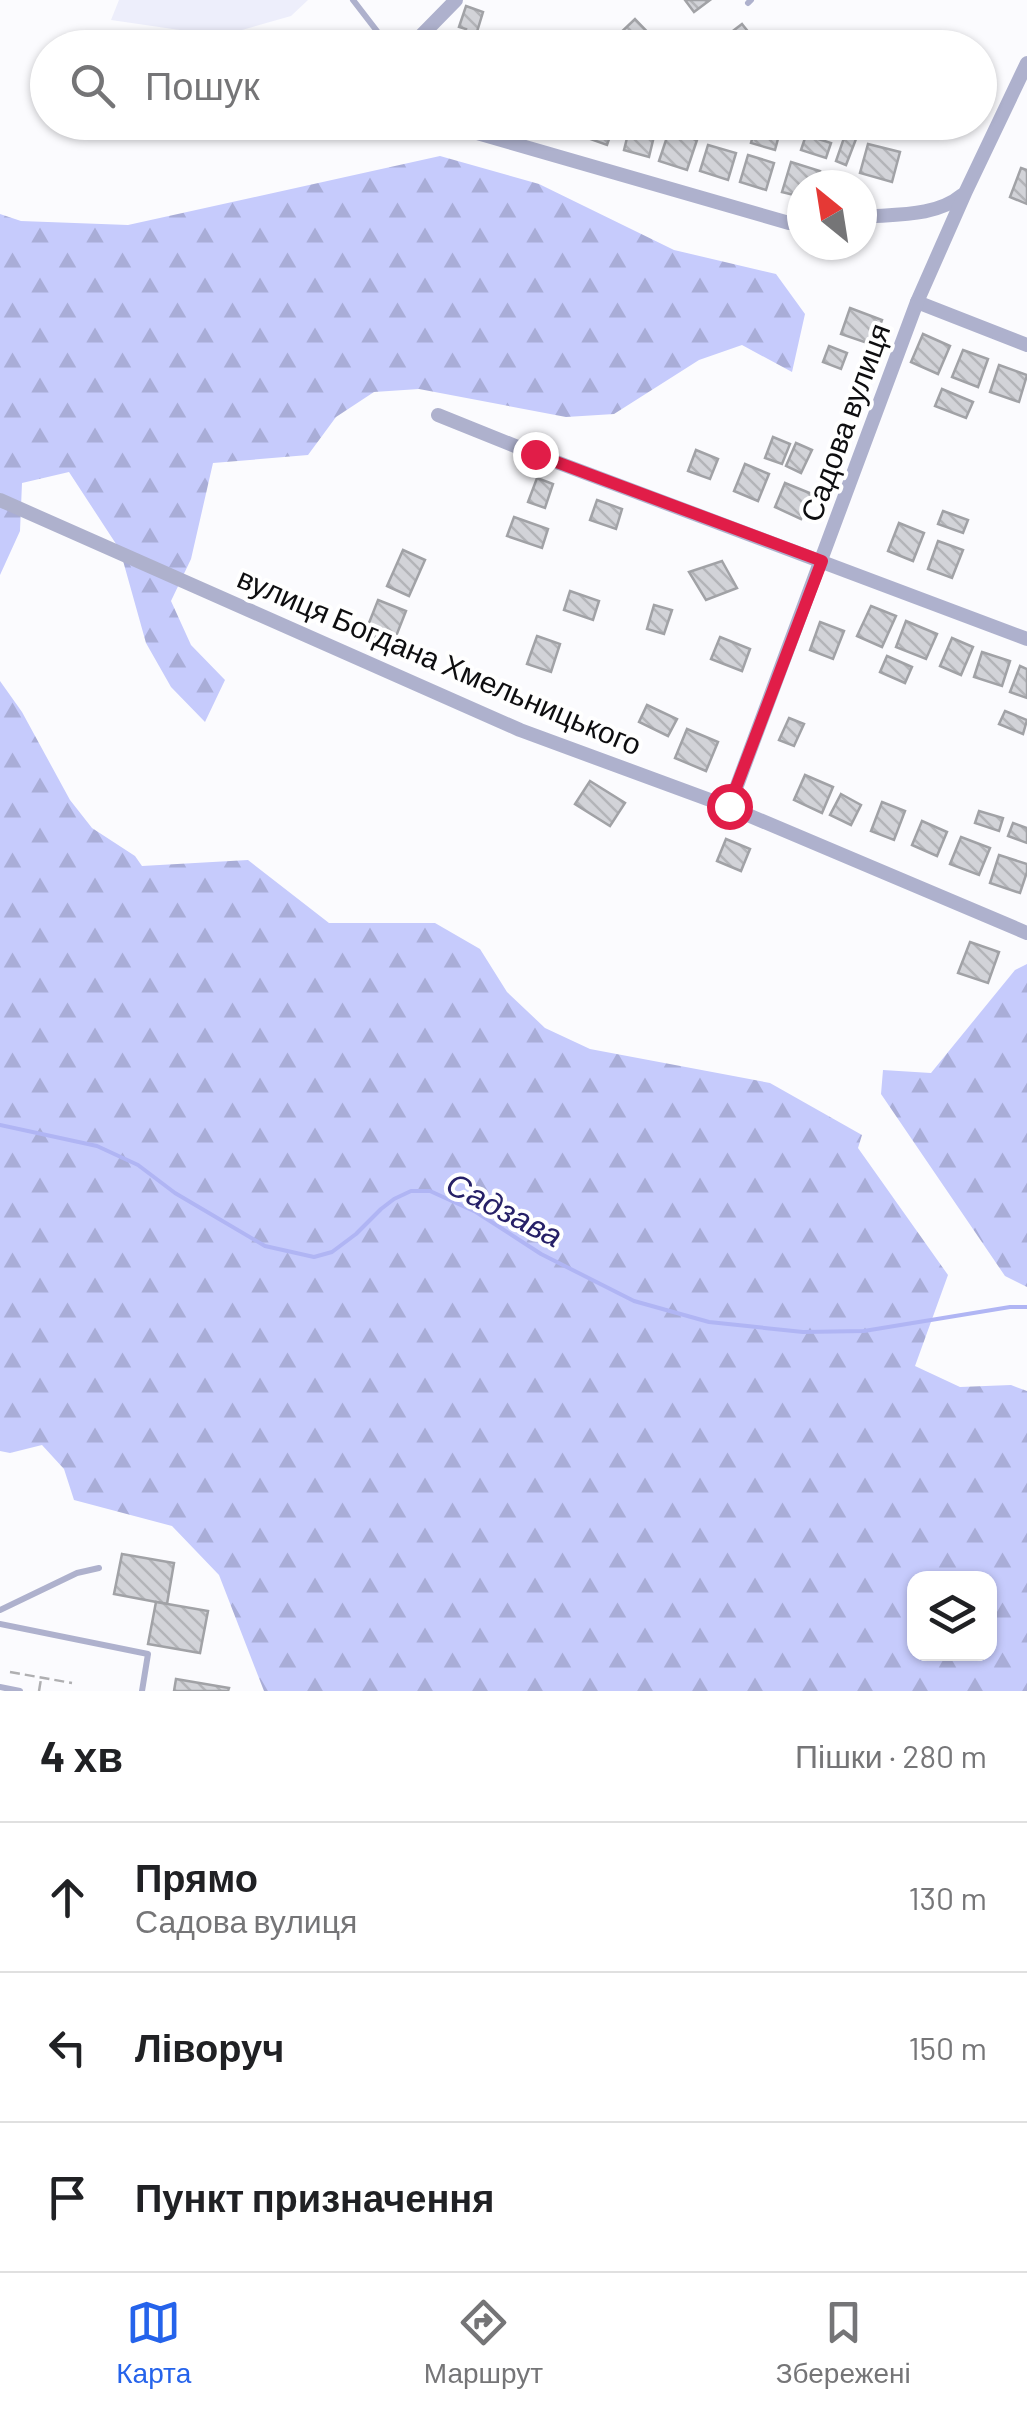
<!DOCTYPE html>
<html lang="uk">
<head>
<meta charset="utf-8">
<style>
	:root { --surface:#fff; --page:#f2f2f2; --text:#202124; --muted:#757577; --line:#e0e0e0; --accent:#2563eb }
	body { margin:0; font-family:Barlow,sans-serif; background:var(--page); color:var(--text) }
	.controls { position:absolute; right:30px; bottom:30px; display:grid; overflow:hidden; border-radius:20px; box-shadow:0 2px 8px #0004 }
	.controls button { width:90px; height:90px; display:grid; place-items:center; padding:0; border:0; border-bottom:2px solid var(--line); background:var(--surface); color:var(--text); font:50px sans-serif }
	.compass { position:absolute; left:787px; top:170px; width:90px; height:90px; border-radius:50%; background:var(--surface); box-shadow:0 2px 8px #0004; rotate:330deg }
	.stop { position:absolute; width:30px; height:30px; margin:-22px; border:8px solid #e11d48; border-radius:50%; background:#fff }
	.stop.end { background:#e11d48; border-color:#fff; box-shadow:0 2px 10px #0008 }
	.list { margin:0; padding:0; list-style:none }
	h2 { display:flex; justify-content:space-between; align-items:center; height:130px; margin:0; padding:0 40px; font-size:42px }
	h2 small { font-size:32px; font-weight:400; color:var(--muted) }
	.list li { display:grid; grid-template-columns:65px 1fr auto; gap:30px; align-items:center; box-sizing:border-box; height:150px; padding:0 40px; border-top:2px solid var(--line) }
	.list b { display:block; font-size:38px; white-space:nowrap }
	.list p { margin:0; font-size:32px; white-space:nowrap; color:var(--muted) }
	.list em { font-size:32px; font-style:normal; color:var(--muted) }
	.icon { flex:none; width:55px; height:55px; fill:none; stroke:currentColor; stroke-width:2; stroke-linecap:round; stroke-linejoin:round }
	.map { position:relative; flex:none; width:1027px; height:1691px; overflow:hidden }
	.search { position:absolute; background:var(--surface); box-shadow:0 2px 8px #0004; left:30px; right:30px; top:30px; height:110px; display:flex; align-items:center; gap:25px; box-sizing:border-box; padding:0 35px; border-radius:55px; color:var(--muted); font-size:38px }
	.sheet { height:580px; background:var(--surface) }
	nav { display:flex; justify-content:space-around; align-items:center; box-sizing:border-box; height:140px; border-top:2px solid var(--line); background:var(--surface); font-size:28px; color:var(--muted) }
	nav a { display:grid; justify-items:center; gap:5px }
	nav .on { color:var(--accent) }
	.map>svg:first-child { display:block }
	.built { fill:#edeefb }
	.forest { fill:url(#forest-firs); fill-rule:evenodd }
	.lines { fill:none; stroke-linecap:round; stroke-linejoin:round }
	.stream { stroke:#b0b5f4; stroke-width:4 }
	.building { fill:url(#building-back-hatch); stroke:#a1a2a6; stroke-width:2.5 }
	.path { stroke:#afafb1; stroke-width:2.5; stroke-dasharray:10 5; stroke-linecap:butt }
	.service { stroke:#aeb1cd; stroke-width:6 }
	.minor { stroke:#aeb1cd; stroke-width:14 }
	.route { stroke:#e11d48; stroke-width:12 }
	.labels { text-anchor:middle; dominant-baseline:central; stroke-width:8; stroke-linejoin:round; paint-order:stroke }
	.street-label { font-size:30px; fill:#0e0e10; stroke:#fff }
	.water-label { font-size:32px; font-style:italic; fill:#262067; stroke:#fff }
</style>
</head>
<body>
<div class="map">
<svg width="1027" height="1691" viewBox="0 0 1027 1691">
	<defs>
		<pattern id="forest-firs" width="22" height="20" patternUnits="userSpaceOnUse" patternTransform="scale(2.5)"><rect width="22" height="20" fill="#c6cbfc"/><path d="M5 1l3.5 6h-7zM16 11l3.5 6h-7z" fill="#a9add7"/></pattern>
		<pattern id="building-back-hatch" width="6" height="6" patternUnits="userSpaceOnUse" patternTransform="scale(2.5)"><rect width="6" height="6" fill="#d2d3d8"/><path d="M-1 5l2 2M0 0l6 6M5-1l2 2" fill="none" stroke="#b3b4b8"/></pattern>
	</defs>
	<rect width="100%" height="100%" fill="#fbfbfe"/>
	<polygon class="built" points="119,0 308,0 291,16 221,36 111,20"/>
	<g class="forest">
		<polygon points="440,156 539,184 674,250 776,274 805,314 792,372 742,345 699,360 614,414 566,417 419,389 374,392 336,417 308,455 213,463 191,559 171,601 191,645 225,680 205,722 171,687 146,643 120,550 69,472 22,483 20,531 0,575 0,214 21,221 128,225"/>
		<path d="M0 681 22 712 70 800 92 828 135 856 142 866 248 860 329 923H435L480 949 507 992 545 1028 590 1049 770 1083 862 1135 858 1148 948 1275 915 1366 960 1387 1011 1385 1027 1391V1691H264L219 1575 172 1526 74 1500 64 1469 42 1445 10 1453 0 1451ZM990 1578V1654H914V1578Z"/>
		<polygon points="1027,964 1027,1287 1005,1276 881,1094 883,1070 931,1073 1015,970"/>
	</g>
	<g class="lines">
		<polyline class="stream" points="0,1125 97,1146 138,1165 175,1193 265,1246 314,1257 332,1252 356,1234 381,1209 394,1199 411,1191 430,1191 476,1212 541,1254 634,1301 709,1322 803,1332 864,1331 1010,1307 1027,1307"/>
	</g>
	<g class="building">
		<polygon points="685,0 710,0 694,12"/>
		<polygon points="466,6 483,12 472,48 460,48 466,29 459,27"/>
		<polygon points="635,19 661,46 660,48 626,48 616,37"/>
		<polygon points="742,24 758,44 753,48 727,48 721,40"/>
		<polygon points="565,37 599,47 599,48 562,48"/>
		<polygon points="543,122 570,122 565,137 541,130"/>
		<polygon points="587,122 615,122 607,145 582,136"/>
		<polygon points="631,122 656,128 649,157 624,150"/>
		<polygon points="755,128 779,135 775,150 751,143"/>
		<polygon points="669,131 697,140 687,170 659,161"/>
		<polygon points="806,135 831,143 826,158 801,150"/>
		<polygon points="845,135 856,139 846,165 836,161"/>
		<polygon points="868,144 900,152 892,182 860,173"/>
		<polygon points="708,145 736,153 728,180 700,171"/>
		<polygon points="748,155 774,163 766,190 740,182"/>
		<polygon points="791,162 820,171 816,185 802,185 802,197 782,192"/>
		<polygon points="1021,168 1027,170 1027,204 1010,197"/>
		<polygon points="850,308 882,320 873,345 841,334"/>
		<polygon points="923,334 950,346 938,374 911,362"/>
		<polygon points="829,346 847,353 841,369 823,362"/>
		<polygon points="963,350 988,359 978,387 952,377"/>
		<polygon points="999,365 1027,375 1019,402 990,392"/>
		<polygon points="942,389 973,402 966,418 935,406"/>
		<polygon points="773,437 790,444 782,464 765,458"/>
		<polygon points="796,443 812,450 801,473 786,466"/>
		<polygon points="696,450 718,459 710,479 688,471"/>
		<polygon points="745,464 769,474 758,501 734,491"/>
		<polygon points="537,478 553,484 545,508 528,502"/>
		<polygon points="785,483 812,494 801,519 775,507"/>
		<polygon points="597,500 622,509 616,529 590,520"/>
		<polygon points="943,511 968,520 963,533 938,524"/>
		<polygon points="514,517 548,529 542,548 507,536"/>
		<polygon points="899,523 924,533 913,561 888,551"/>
		<polygon points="938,541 963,550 952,578 928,569"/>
		<polygon points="403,550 425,560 409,596 387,586"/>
		<polygon points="722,561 737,588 706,600 689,572"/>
		<polygon points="570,591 599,601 593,620 564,610"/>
		<polygon points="378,600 406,611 393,644 365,633"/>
		<polygon points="654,605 672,610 664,634 647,629"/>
		<polygon points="871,606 896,616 882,647 857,636"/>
		<polygon points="906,621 937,634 926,659 896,647"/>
		<polygon points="820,622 844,631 833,659 810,650"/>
		<polygon points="537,636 560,644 551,672 527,664"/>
		<polygon points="720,637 750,649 742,671 711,659"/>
		<polygon points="952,638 973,647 961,675 940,666"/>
		<polygon points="982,652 1010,661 1002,686 974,677"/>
		<polygon points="887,656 912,667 905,683 880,672"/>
		<polygon points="1020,666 1027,669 1027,698 1010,692"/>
		<polygon points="647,705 677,719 668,736 639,722"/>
		<polygon points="1005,711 1027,720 1023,734 999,724"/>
		<polygon points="789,718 804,724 794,746 779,740"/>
		<polygon points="687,729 718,742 706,771 675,758"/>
		<polygon points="805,775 833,787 822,813 794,800"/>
		<polygon points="590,781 625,803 610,826 575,804"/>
		<polygon points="841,794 861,805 851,825 830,815"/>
		<polygon points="882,802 905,811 894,840 871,831"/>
		<polygon points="979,811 1003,818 999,831 975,823"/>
		<polygon points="922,821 947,832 937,856 912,845"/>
		<polygon points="1013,823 1027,828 1027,843 1008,836"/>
		<polygon points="961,837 990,848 979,875 950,864"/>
		<polygon points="726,839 750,849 741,871 717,861"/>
		<polygon points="999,855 1027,864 1027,872 1020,893 990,883"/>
		<polygon points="970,942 999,952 988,983 958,973"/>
		<polygon points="122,1554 174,1563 167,1604 114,1594"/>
		<polygon points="156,1602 208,1611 200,1653 148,1644"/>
		<polygon points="176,1679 229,1688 228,1691 174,1691"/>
	</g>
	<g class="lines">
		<g class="path">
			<polyline points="10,1672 72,1683"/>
			<polyline points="39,1691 41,1679"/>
		</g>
		<g class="service">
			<polyline points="353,0 390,48"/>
			<polyline points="748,3 751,0"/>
			<polyline points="0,1610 77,1573 99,1568"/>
			<polyline points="0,1624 148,1654 142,1691"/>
			<polyline points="0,1687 20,1691"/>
		</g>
		<g class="minor">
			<polyline points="409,48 456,0"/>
			<polyline points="439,122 789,223 802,222"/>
			<path d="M862 217C894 214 936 217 962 195"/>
			<polyline points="917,302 1027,345"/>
			<polyline points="438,415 535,454 1027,639"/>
			<polyline points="0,500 520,730 729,807 1027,933"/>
			<polyline points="729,807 917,302 966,191 1027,63"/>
		</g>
	</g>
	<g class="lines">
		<polyline class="route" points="535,454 822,561 729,806"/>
	</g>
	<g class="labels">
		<g class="street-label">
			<text transform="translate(844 422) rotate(-70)">Садова вулиця</text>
			<text transform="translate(440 660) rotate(23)">вулиця Богдана Хмельницького</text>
		</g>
		<g class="water-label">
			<text transform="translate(505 1208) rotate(27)">Садзава</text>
		</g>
	</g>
</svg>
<div class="controls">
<button><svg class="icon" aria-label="layers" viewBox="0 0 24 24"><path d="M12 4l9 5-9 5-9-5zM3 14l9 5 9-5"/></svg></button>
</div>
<svg class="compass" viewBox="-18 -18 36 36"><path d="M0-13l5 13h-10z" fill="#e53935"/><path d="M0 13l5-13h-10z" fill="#757577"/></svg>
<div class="stop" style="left:729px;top:806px"></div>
<div class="stop end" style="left:535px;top:454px"></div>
<div class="search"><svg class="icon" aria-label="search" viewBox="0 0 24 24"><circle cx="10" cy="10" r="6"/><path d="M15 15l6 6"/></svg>Пошук</div>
</div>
<section class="sheet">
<h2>4 хв<small>Пішки · 280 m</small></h2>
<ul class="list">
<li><svg class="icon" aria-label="ahead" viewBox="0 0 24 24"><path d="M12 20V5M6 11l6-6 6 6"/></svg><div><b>Прямо</b><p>Садова вулиця</p></div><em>130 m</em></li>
<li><svg class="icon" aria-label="left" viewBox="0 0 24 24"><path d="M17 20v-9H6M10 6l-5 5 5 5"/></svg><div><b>Ліворуч</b></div><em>150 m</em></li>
<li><svg class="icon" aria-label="arrive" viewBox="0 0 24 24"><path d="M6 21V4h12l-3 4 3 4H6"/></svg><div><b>Пункт призначення</b></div></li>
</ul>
</section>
<nav>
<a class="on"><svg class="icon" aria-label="map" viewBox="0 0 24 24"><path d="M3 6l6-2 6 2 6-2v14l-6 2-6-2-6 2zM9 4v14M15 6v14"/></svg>Карта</a>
<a><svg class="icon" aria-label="directions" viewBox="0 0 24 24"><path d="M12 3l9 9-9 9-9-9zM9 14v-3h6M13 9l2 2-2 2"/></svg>Маршрут</a>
<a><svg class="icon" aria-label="saved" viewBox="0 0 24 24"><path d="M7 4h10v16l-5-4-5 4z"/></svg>Збережені</a>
</nav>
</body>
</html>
